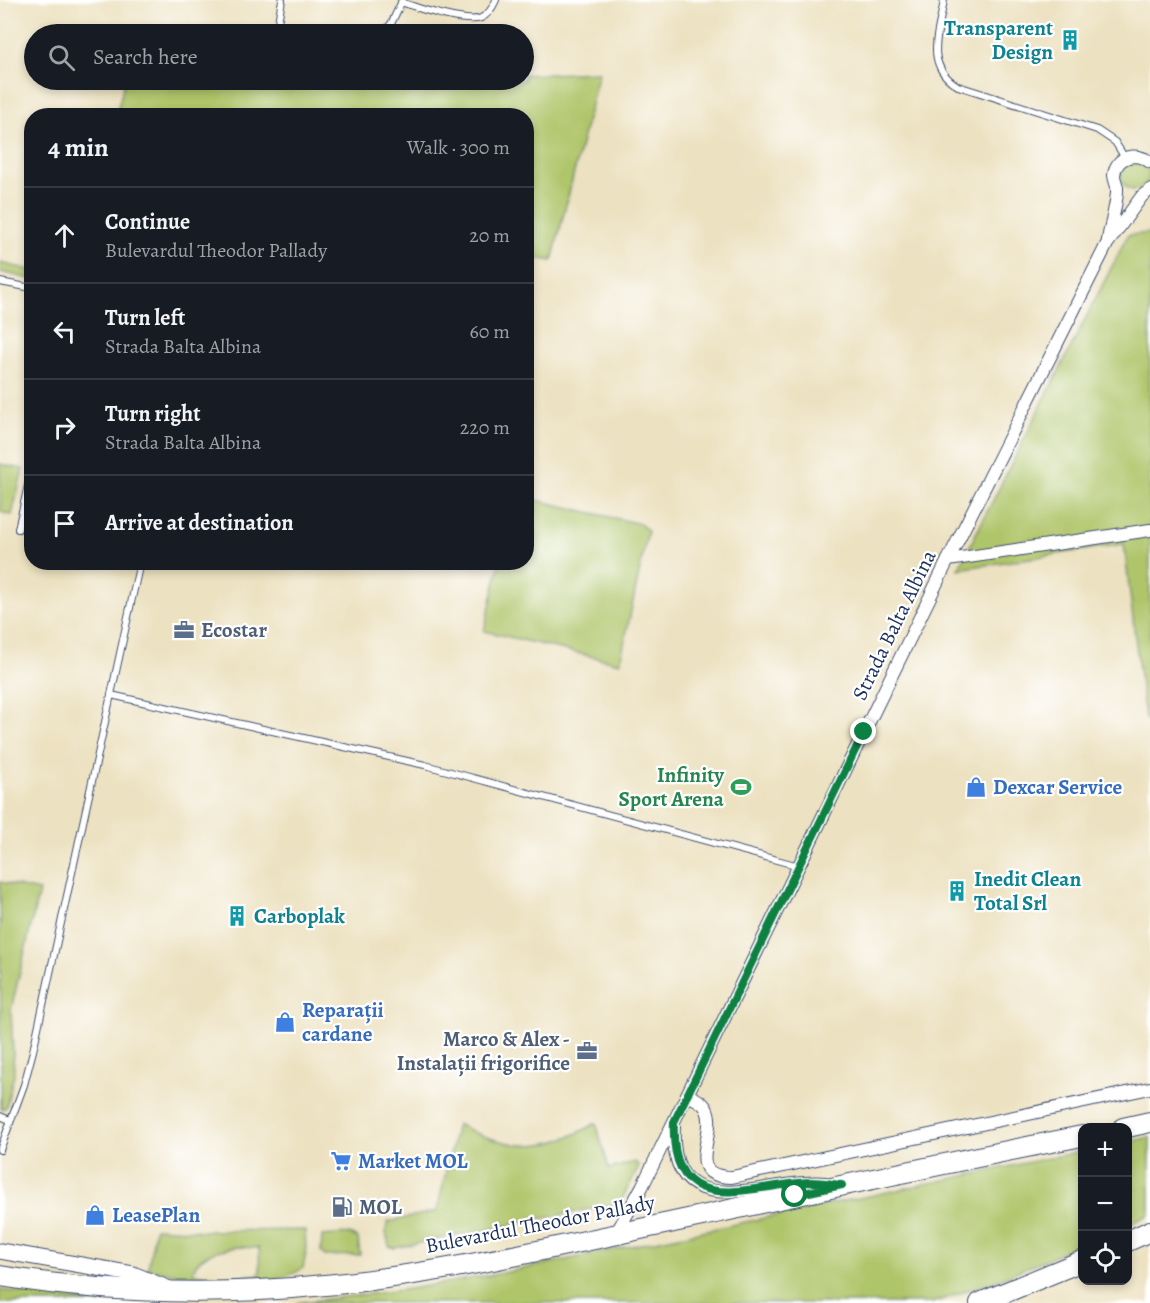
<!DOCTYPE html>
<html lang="en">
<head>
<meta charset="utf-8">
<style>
	:root { --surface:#171b24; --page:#242831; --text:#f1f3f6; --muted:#9ea1a6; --line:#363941 }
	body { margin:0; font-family:Alegreya,serif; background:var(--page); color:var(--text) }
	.controls { position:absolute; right:18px; bottom:18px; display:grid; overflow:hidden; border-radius:12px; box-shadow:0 3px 9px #0003 }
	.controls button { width:54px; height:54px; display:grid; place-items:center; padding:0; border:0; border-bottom:2px solid var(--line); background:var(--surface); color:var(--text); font:30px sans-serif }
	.stop { position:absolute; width:18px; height:18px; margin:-14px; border:4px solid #0b8043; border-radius:50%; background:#fff }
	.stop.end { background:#0b8043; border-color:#fff; box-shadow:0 2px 6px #0008 }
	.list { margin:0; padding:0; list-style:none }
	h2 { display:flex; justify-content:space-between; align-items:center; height:78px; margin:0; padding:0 24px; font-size:26px }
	h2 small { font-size:20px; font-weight:400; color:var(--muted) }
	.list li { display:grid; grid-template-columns:39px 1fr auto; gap:18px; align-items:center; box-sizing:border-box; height:96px; padding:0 24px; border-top:2px solid var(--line) }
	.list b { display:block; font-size:22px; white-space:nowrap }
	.list p { margin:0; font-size:20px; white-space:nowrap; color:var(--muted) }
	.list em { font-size:20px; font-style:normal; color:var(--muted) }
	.icon { flex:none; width:33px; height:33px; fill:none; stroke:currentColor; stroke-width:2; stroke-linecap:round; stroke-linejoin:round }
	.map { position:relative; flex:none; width:1150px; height:1303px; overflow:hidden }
	.search { position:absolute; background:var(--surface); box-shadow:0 3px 9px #0003; left:24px; top:24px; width:510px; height:66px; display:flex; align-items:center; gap:15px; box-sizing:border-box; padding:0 21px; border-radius:33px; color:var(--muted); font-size:22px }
	.panel { position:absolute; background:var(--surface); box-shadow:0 3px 9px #0003; left:24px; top:108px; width:510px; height:462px; border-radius:24px }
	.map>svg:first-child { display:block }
	.green { fill:#afc569; stroke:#657a64; stroke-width:1.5; fill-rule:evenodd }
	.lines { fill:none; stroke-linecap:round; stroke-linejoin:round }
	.service-casing { stroke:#3a4a6d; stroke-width:8 }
	.minor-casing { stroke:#3a4a6d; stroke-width:14 }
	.tertiary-casing { stroke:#3a4a6d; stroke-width:17 }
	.primary-casing { stroke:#3a4a6d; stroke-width:22 }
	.service { stroke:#fff; stroke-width:6 }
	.minor { stroke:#fff; stroke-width:12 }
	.tertiary { stroke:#fff; stroke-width:15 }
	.primary { stroke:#fff; stroke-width:20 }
	.route { stroke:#0b8043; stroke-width:8 }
	.labels { text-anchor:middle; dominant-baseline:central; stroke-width:4.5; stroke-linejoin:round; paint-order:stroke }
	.culture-label { font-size:21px; font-weight:bold; fill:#0d838f; stroke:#fff; text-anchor:start }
	.street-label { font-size:21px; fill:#1b2f5e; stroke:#fff }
	.service-label { font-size:21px; font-weight:bold; fill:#4e5e75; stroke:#fff; text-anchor:start }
	.leisure-label { font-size:21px; font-weight:bold; fill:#27864d; stroke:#fff; text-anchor:end }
	.shop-label { font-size:21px; font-weight:bold; fill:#366cbe; stroke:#fff; text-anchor:start }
</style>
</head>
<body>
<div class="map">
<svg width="1150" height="1303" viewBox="0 0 1150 1303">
	<rect width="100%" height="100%" fill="#fff"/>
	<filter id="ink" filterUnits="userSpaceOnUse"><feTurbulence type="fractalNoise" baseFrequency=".0167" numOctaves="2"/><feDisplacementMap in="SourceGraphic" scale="12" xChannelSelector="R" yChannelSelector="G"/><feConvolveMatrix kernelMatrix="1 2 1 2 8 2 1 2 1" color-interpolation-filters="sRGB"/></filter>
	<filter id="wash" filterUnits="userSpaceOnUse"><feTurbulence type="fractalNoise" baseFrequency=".008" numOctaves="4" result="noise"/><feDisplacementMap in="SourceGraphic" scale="24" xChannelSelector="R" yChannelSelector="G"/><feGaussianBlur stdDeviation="1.35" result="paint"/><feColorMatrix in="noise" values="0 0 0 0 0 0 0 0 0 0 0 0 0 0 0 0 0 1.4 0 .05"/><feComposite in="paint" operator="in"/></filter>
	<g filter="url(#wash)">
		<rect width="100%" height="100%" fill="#ece1c0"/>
		<g class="green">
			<polygon points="599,72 552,261 527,256 526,116 116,115 125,80 359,80 367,81 524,80 524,75"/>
			<circle cx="1135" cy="176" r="14"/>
			<polygon points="1150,233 1150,718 1145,719 1124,544 958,569 1128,235"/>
			<polygon points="0,263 31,270 31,279 0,272"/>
			<polygon points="0,464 23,469 12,515 0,512"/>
			<polygon points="527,498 640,524 648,531 620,663 484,631 500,563 526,562"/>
			<polygon points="0,882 39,891 11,1010 14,1074 7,1104 5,1108 1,1109"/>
			<path d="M596 1123 609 1169 635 1162 639 1166 620 1203 394 1248 389 1246 386 1232 388 1222 437 1211 457 1124C507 1150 546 1154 596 1123Z"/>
			<polygon points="1150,1137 1150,1214 1128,1225 1128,1142"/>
			<polygon points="1082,1151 1082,1244 995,1281 932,1303 296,1303 410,1289 503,1273"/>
			<path d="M155 1228 205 1231 305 1230 306 1253 303 1268C263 1295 192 1277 148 1269ZM238 1247 259 1248 260 1275 216 1277 193 1273C196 1253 222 1249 238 1247Z"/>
			<polygon points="349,1234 358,1238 360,1255 325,1256 321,1252 322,1236"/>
			<polygon points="0,1290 102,1303 0,1303"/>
		</g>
	</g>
	<g filter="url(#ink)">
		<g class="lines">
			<g class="service-casing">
				<g id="service">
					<path d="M944 0C939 33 923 65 958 86L1097 130 1115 142 1125 158"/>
					<path d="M401 2C417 8 466 24 481 18 488 15 493 7 496 0"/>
					<polyline points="281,34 278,22 282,0"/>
					<polyline points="382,34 391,24 402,1"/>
					<polyline points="0,282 32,288"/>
					<polyline points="18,529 32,468"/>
					<polyline points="111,695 425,765 799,866"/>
					<polyline points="0,1116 10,1120"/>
					<polyline points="0,1150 24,1085 33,1051 140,562"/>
				</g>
			</g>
			<g class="minor-casing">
				<g id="minor">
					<path d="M1108 240C1110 226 1118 201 1117 188 1117 184 1114 180 1114 175 1116 155 1137 152 1150 162"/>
					<polyline points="948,560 1150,530"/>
					<path d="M687 1095C694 1098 702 1101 706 1108 720 1132 680 1177 732 1177L1150 1088"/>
					<path d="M674 1126C668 1231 769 1177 826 1183"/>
					<polyline points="616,1234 642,1187 948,560 1107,244 1142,196 1150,190"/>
				</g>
			</g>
			<g class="tertiary-casing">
				<polyline id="tertiary" points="0,1251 133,1274 172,1290"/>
			</g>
			<g class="primary-casing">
				<g id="primary">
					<polyline points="1123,1128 1150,1122"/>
					<polyline points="1128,1241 1150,1231"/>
					<path d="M0 1276C110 1294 225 1296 336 1284 453 1272 568 1244 683 1220 816 1191 949 1162 1082 1136"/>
					<polyline points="980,1303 1082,1261"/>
				</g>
			</g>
			<use href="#service" class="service"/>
			<use href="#minor" class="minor"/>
			<use href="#tertiary" class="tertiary"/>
			<use href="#primary" class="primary"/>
		</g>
	</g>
	<g class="lines" filter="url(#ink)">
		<path class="route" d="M795 1195 842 1185C832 1184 821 1182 810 1182 749 1185 669 1223 674 1122L864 732"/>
	</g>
	<defs>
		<g id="building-bare" transform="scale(1.62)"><path d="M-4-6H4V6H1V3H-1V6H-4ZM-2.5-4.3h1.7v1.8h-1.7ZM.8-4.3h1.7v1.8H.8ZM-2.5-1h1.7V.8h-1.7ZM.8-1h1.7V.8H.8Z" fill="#0f9aa8" stroke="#fff" stroke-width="2.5" paint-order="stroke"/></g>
		<g id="office-bare" transform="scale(1.62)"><path d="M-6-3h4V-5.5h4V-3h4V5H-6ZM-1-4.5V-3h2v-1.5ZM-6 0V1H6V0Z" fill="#5c6f8a" stroke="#fff" stroke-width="2.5" paint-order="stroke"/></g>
		<g id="stadium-bare" transform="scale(1.62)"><path d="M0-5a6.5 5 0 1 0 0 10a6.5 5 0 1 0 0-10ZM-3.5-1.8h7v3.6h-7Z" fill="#2e9e5b" stroke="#fff" stroke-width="2.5" paint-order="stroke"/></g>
		<g id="shop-bare" transform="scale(1.62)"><path d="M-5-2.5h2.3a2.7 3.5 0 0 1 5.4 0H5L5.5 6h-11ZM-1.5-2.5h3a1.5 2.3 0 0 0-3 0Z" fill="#3f7fe0" stroke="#fff" stroke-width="2.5" paint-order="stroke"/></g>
		<g id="supermarket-bare" transform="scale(1.62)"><path d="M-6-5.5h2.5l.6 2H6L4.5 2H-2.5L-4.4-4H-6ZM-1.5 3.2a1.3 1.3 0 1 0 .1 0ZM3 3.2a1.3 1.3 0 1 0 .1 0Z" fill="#3f7fe0" stroke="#fff" stroke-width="2.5" paint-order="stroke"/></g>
		<g id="fuel-bare" transform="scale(1.62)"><path d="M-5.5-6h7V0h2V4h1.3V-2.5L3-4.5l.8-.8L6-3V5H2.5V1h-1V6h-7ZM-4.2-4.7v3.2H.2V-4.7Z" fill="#5c6f8a" stroke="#fff" stroke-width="2.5" paint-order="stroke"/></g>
	</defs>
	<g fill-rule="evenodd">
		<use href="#building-bare" x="1070" y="40"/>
		<use href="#office-bare" x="184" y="630"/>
		<use href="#stadium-bare" x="741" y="787"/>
		<use href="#shop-bare" x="976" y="787"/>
		<use href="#building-bare" x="957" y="891"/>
		<use href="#building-bare" x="237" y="916"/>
		<use href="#shop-bare" x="285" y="1022"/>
		<use href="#office-bare" x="587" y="1051"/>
		<use href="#supermarket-bare" x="341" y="1161"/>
		<use href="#fuel-bare" x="342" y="1207"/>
		<use href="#shop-bare" x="95" y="1215"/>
	</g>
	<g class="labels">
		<g class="culture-label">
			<text x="1053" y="28" text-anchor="end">Transparent<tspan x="1053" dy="24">Design</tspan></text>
			<text x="974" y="879">Inedit Clean<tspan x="974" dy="24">Total Srl</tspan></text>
			<text x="254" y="916">Carboplak</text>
		</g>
		<g class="street-label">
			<text transform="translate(894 625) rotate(-64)">Strada Balta Albina</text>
			<text transform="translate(540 1224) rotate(-11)">Bulevardul Theodor Pallady</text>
		</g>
		<g class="service-label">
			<text x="201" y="630">Ecostar</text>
			<text x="570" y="1039" text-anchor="end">Marco &amp; Alex -<tspan x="570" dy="24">Instalații frigorifice</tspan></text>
			<text x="359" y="1207">MOL</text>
		</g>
		<g class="leisure-label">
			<text x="724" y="775">Infinity<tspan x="724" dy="24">Sport Arena</tspan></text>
		</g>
		<g class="shop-label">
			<text x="993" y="787">Dexcar Service</text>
			<text x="302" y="1010">Reparații<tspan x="302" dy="24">cardane</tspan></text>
			<text x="358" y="1161">Market MOL</text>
			<text x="112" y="1215">LeasePlan</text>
		</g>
	</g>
</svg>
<div class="controls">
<button>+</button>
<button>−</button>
<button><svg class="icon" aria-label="locate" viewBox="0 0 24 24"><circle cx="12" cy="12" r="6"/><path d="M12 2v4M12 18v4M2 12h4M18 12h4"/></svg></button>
</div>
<div class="stop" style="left:795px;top:1195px"></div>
<div class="stop end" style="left:864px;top:732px"></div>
<div class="search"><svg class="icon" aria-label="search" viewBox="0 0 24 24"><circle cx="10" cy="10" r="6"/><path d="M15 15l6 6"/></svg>Search here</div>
<section class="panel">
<h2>4 min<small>Walk · 300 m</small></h2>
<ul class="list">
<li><svg class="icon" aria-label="ahead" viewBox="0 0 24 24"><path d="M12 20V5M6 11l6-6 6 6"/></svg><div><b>Continue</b><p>Bulevardul Theodor Pallady</p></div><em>20 m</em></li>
<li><svg class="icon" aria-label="left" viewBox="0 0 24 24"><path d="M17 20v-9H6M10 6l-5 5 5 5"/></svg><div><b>Turn left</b><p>Strada Balta Albina</p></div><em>60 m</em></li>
<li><svg class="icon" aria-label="right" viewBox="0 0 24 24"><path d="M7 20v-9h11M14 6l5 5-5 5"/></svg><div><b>Turn right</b><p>Strada Balta Albina</p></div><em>220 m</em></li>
<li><svg class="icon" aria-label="arrive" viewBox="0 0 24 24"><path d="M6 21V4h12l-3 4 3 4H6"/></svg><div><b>Arrive at destination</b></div></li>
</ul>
</section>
</div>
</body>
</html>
